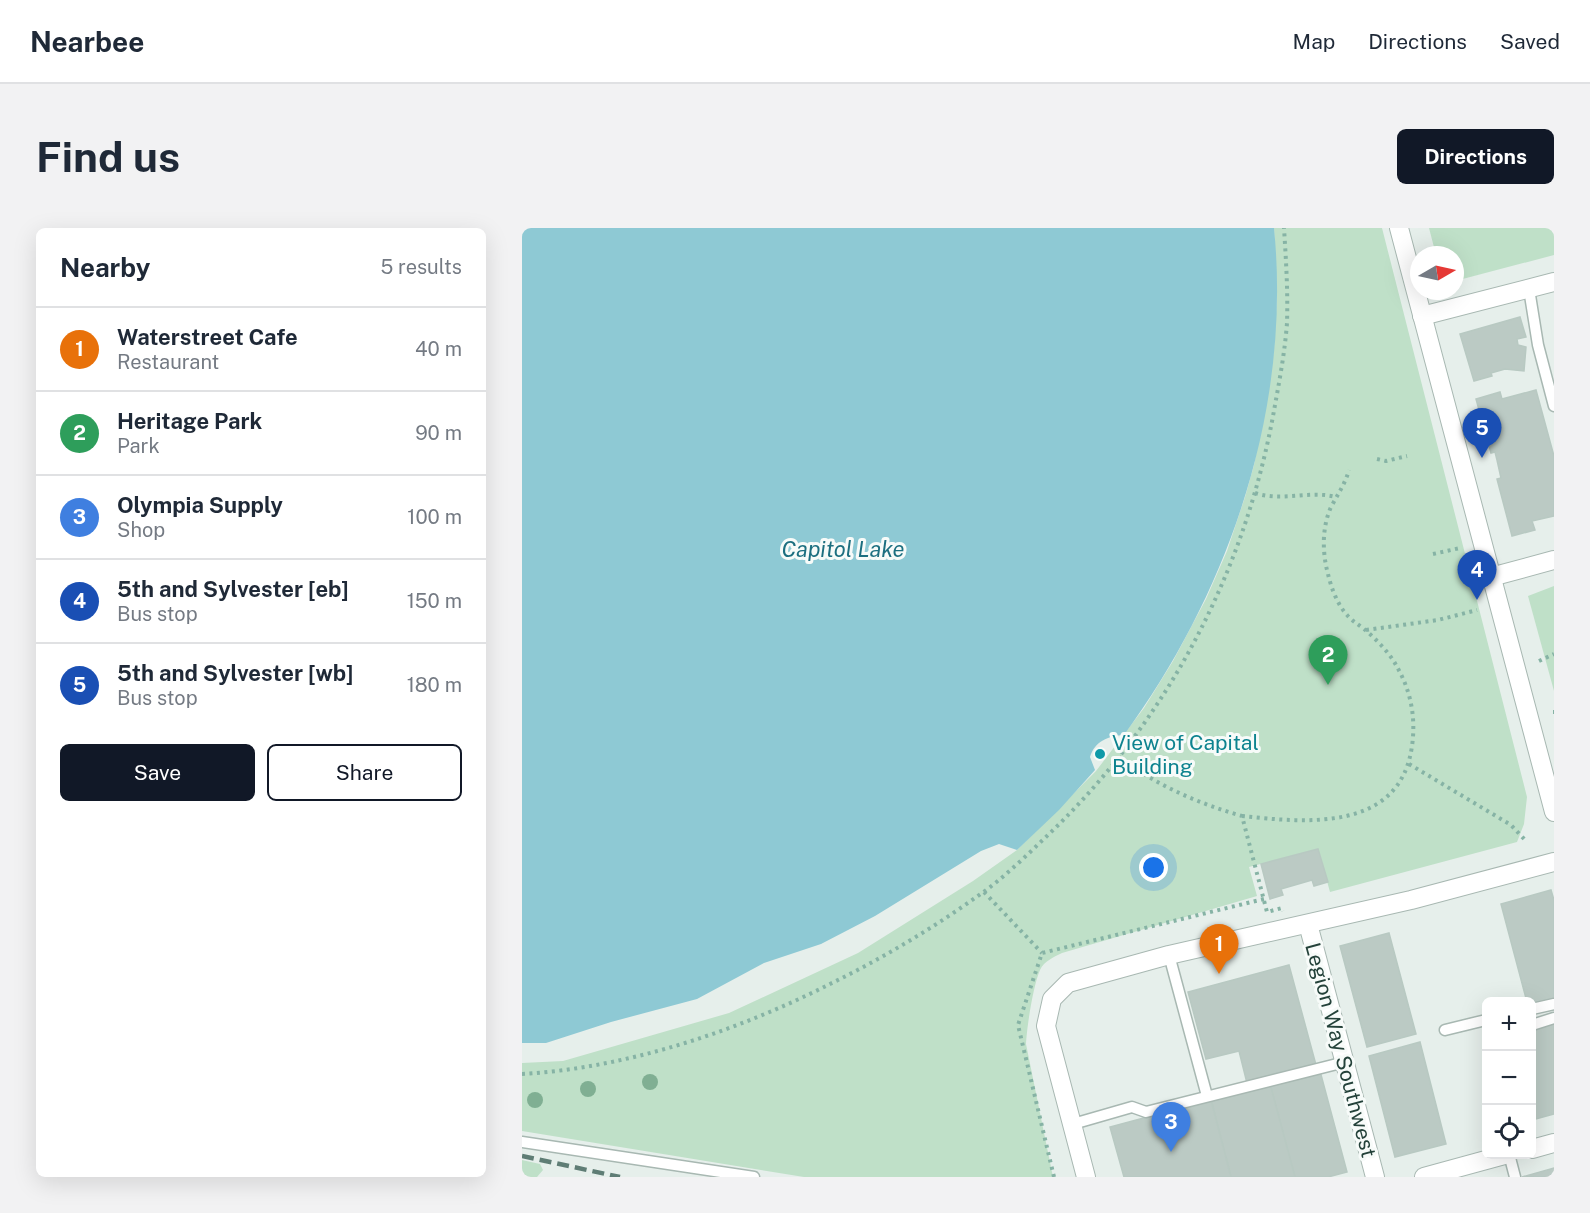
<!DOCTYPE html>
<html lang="en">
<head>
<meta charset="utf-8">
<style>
	:root { --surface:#fff; --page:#f2f2f3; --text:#1f2937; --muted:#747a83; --line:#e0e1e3; --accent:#111827 }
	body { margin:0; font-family:"Public Sans",sans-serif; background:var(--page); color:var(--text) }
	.controls { position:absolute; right:18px; bottom:18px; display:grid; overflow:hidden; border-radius:9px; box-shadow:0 6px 24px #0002 }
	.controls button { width:54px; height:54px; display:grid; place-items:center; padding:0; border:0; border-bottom:2px solid var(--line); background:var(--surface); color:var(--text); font:30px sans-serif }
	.compass { position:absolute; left:888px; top:18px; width:54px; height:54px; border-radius:50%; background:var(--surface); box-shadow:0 6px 24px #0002; rotate:81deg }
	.you { position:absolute; left:632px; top:640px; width:21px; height:21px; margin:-15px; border:4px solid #fff; border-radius:50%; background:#1a73e8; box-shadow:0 0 0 9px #1a73e833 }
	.badge { display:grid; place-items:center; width:39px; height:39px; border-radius:50%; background:var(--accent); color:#fff; font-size:20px; font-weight:700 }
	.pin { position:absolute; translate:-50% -50px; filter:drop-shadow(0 2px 3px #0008) }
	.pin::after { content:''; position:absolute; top:32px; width:21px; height:18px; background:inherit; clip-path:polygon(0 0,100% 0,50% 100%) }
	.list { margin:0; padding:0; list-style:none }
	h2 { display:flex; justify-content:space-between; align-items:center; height:78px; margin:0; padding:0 24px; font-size:26px }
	h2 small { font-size:20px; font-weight:400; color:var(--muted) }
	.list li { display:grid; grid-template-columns:39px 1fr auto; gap:18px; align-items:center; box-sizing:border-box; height:84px; padding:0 24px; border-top:2px solid var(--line) }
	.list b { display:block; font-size:22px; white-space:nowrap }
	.list p { margin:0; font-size:20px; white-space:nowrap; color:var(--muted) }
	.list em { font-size:20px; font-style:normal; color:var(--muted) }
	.actions { display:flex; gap:12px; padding:18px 24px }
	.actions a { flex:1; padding:14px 0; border:2px solid var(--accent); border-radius:9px; text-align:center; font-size:21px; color:var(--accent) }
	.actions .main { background:var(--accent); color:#fff }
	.icon { flex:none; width:33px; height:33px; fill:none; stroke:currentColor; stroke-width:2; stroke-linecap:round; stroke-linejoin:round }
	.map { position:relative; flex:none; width:1032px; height:949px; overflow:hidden; border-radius:9px }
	header { display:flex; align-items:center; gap:36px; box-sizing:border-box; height:84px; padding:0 30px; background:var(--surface); border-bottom:2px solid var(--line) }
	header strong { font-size:28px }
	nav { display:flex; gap:33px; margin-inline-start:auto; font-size:21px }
	.intro { display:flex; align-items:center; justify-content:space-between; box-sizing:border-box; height:144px; padding:0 36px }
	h1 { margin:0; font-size:42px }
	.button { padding:15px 27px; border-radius:9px; background:var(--accent); color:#fff; font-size:21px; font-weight:700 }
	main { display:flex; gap:36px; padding:0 36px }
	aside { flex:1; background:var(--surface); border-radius:9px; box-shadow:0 6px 24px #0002 }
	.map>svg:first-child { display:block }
	.green { fill:#bfe0c8 }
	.water { fill:#8ec9d4 }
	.building { fill:#bbcac4; stroke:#b8c9c2; stroke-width:1.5 }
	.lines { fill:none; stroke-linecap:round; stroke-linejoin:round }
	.service-casing { stroke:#a8b8b2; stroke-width:13 }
	.minor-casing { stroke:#a8b8b2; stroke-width:20 }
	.tertiary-casing { stroke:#a8b8b2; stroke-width:20 }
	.path { stroke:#86b3a5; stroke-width:4; stroke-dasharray:3 4.5; stroke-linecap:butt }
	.service { stroke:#fff; stroke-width:10 }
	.minor { stroke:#fff; stroke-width:18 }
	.tertiary { stroke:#fff; stroke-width:18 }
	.rail { stroke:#5f7d75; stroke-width:4.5; stroke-dasharray:12 6; stroke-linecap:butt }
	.tree { fill:#80af93 }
	.culture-dot { fill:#0f9aa8; stroke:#f7fbf9; stroke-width:2 }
	.labels { text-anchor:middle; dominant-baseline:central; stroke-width:6; stroke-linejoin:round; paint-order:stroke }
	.culture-label { font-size:21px; fill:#0d838f; stroke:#f7fbf9; text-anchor:start }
	.street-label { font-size:21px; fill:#24423a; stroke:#f7fbf9 }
	.water-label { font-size:22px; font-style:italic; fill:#1c6f80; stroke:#f7fbf9 }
</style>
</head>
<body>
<header>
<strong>Nearbee</strong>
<nav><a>Map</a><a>Directions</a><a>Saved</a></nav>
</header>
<div class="intro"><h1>Find us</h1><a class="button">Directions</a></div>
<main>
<aside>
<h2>Nearby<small>5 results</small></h2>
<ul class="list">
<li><span class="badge" style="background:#e8710a">1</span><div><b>Waterstreet Cafe</b><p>Restaurant</p></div><em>40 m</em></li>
<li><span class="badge" style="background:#2e9e5b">2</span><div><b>Heritage Park</b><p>Park</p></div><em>90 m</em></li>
<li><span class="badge" style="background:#3f7fe0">3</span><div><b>Olympia Supply</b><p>Shop</p></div><em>100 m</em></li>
<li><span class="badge" style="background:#1a4fb4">4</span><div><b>5th and Sylvester [eb]</b><p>Bus stop</p></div><em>150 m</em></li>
<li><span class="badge" style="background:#1a4fb4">5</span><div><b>5th and Sylvester [wb]</b><p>Bus stop</p></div><em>180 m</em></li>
</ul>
<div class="actions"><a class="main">Save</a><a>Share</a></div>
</aside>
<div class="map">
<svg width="1032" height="949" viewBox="0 0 1032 949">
	<rect width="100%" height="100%" fill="#e6efeb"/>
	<g class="green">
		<path d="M752 0H860L1005 569 1002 596 995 614 808 664 796 621 727 639 735 668 540 725C532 729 522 733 518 742 511 758 505 798 504 816L531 949H282L0 903V835L41 833 207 785 336 725 451 653 495 622 574 543 622 480 651 433 684 371 705 323 723 269 732 237 745 172 752 120 755 68Z"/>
		<polygon points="907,0 1032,0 1032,27 933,53 933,27 914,27"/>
		<polygon points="1032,358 1032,463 1006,368"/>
		<polygon points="0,932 18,936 21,942 15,949 0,949"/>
	</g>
	<path class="water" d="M0 0H752C770 180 708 362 602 507 586 508 573 513 568 529L573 542 537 582 495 622 477 616 459 623 353 688 299 716 242 735 175 771 89 794 24 815H0Z"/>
	<g class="building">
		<polygon points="998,89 1004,109 995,111 996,117 1004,119 1002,143 983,141 969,145 970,148 952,153 938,106"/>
		<polygon points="1014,162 1032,228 1032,288 1010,293 1013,302 990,308 975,251 979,250 975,232 973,224 969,225 954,171 978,164 980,171"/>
		<polygon points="796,621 806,654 792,658 790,652 759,661 761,667 748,671 739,636"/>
		<polygon points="1029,662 1032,672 1032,770 1010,776 1010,774 1005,774 979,676"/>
		<polygon points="867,705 894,806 845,819 818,718"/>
		<polygon points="767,737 794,837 725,855 717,823 684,831 666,764"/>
		<polygon points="1032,796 1032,886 1010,892 1010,802"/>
		<polygon points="898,814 924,916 873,929 847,828"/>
		<polygon points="798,843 825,944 806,949 773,949 748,856"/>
		<polygon points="748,856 773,949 709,949 689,872"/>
		<polygon points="689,872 709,949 602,949 588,899"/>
		<polygon points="1032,940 1032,949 1000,949"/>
	</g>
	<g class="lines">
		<g class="service-casing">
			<g id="service">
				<polyline points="1007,61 1016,117 1032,178"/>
				<polyline points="647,727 685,868"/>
				<polyline points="1010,781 1032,776"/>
				<polyline points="1010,797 1032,790"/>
				<polyline points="923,802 964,792"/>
				<polyline points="551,896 610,879 624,884 823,834"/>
				<polyline points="0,914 232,949"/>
				<polyline points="987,926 993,949"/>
			</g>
		</g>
		<g class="minor-casing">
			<g id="minor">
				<polyline points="900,88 1032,54"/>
				<polyline points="969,349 1032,332"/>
				<polyline points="564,949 524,798 530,771 546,755 647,727 889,672 1032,634"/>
			</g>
		</g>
		<g class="tertiary-casing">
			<g id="tertiary">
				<polyline points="877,0 1032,584"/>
				<polyline points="786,696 853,949"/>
				<polyline points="1010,921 1032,915"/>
				<polyline points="902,949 986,926"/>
			</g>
		</g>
		<g class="path">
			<polyline points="855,231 864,233 885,228"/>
			<path d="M733 265C760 274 787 262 814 269"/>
			<polyline points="911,326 938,320"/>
			<polyline points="844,402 916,392 955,382"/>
			<polyline points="1017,433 1032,426"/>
			<polyline points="1031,484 1032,484"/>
			<path d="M597 529C634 557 675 575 720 588L745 684 760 680 761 683"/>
			<polyline points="887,536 989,597 1004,613"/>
			<path d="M720 588C785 595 878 604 890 518 894 490 889 463 875 439 868 425 854 411 842 401 836 396 830 393 825 387 815 376 809 359 806 346 800 324 800 299 809 279 816 266 823 256 827 242"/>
			<polyline points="462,664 520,725"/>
			<path d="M0 846C105 840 215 803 308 756 361 730 413 699 460 665 484 648 506 626 527 606 647 491 725 340 753 177 758 150 763 122 765 95 766 63 764 32 762 0"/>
			<polyline points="532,949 496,797 520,725 742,671"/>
		</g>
		<use href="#service" class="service"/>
		<use href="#minor" class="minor"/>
		<use href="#tertiary" class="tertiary"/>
		<polyline class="rail" points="0,928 98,949"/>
	</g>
	<g class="tree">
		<circle cx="128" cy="854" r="8"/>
		<circle cx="66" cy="861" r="8"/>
		<circle cx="13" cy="872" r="8"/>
	</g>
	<circle class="culture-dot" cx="578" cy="526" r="6"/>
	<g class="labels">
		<g class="culture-label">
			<text x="590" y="514">View of Capital<tspan x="590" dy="24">Building</tspan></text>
		</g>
		<g class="street-label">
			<text transform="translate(819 822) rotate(75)">Legion Way Southwest</text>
		</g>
		<g class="water-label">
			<text x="321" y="321">Capitol Lake</text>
		</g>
	</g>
</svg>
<div class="controls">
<button>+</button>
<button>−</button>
<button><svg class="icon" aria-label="locate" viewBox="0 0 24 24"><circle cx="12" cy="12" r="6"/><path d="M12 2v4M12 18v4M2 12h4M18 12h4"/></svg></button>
</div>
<svg class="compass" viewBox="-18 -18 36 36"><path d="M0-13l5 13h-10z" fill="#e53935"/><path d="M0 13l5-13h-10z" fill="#747a83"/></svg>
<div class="you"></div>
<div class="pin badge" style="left:697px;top:746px;background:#e8710a">1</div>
<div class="pin badge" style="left:806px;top:457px;background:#2e9e5b">2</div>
<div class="pin badge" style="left:649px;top:924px;background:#3f7fe0">3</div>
<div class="pin badge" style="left:955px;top:372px;background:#1a4fb4">4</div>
<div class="pin badge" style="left:960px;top:230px;background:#1a4fb4">5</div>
</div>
</main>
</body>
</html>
